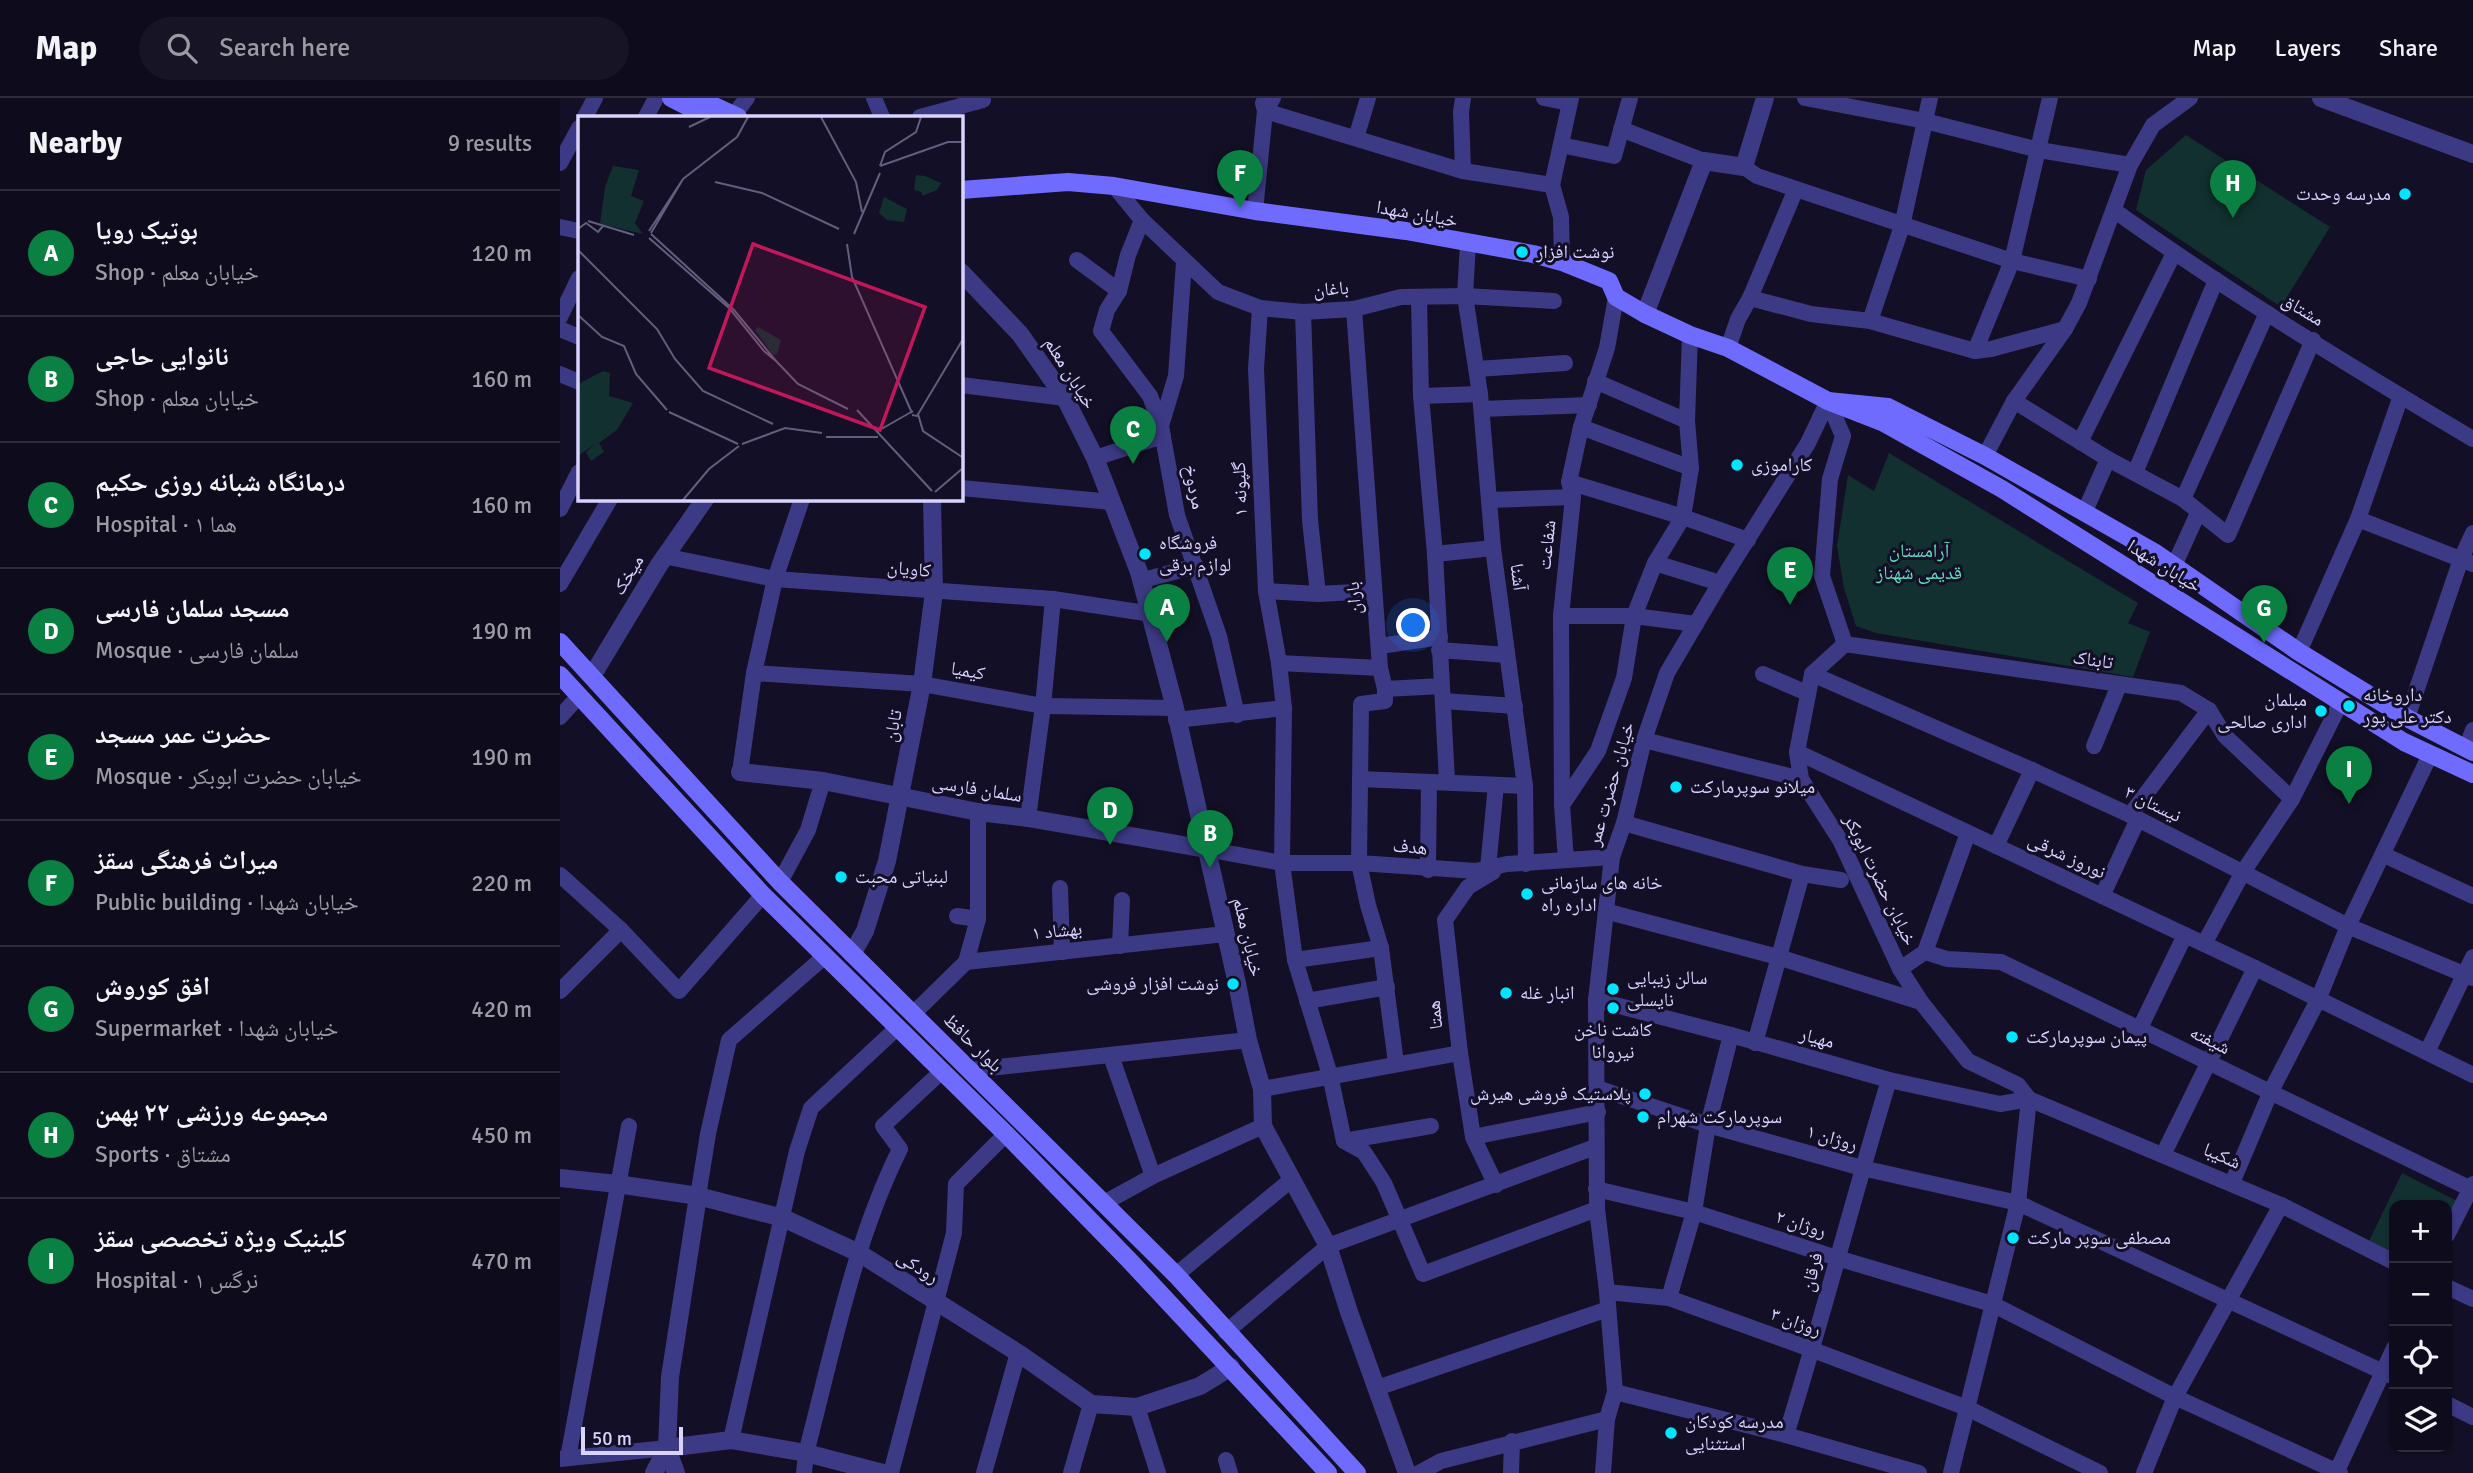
<!DOCTYPE html>
<html lang="en">
<head>
<meta charset="utf-8">
<style>
	:root { --surface:#0e0b1c; --page:#171425; --text:#f1f3f6; --muted:#9b9ba3; --line:#2e2b3b; --accent:#0b8043 }
	body { margin:0; font-family:Signika,"Noto Naskh Arabic",sans-serif; background:var(--page); color:var(--text) }
	.controls { position:absolute; right:21px; bottom:21px; display:grid; overflow:hidden; border-radius:14px; box-shadow:0 2px 5px #0004 }
	.controls button { width:63px; height:63px; display:grid; place-items:center; padding:0; border:0; border-bottom:2px solid var(--line); background:var(--surface); color:var(--text); font:35px sans-serif }
	.scale { position:absolute; left:21px; bottom:18px; width:102px; box-sizing:border-box; padding-left:7px; border:4px solid #d9d4ff; border-top:0; font-size:19px; line-height:24px; white-space:nowrap; color:#d9d4ff; -webkit-text-stroke:5px #130f26; paint-order:stroke }
	.you { position:absolute; left:854px; top:528px; width:24px; height:24px; margin:-18px; border:5px solid #fff; border-radius:50%; background:#1a73e8; box-shadow:0 0 0 10px #1a73e833 }
	.badge { display:grid; place-items:center; width:46px; height:46px; border-radius:50%; background:var(--accent); color:#fff; font-size:23px; font-weight:700 }
	.pin { position:absolute; translate:-50% -58px; filter:drop-shadow(0 2px 4px #0008) }
	.pin::after { content:''; position:absolute; top:37px; width:24px; height:21px; background:inherit; clip-path:polygon(0 0,100% 0,50% 100%) }
	.list { margin:0; padding:0; list-style:none }
	h2 { display:flex; justify-content:space-between; align-items:center; height:91px; margin:0; padding:0 28px; font-size:30px }
	h2 small { font-size:23px; font-weight:400; color:var(--muted) }
	.list li { display:grid; grid-template-columns:46px 1fr auto; gap:21px; align-items:center; box-sizing:border-box; height:126px; padding:0 28px; border-top:2px solid var(--line) }
	.list b { display:block; font-size:26px; white-space:nowrap }
	.list p { margin:0; font-size:23px; white-space:nowrap; color:var(--muted) }
	.list em { font-size:23px; font-style:normal; color:var(--muted) }
	.icon { flex:none; width:38px; height:38px; fill:none; stroke:currentColor; stroke-width:2; stroke-linecap:round; stroke-linejoin:round }
	.map { position:relative; flex:none; width:1913px; height:1375px; overflow:hidden }
	header { display:flex; align-items:center; gap:42px; box-sizing:border-box; height:98px; padding:0 35px; background:var(--surface); border-bottom:2px solid var(--line) }
	header strong { font-size:33px }
	nav { display:flex; gap:38px; margin-inline-start:auto; font-size:24px }
	.search { width:490px; height:63px; background:var(--page); display:flex; align-items:center; gap:18px; box-sizing:border-box; padding:0 24px; border-radius:38px; color:var(--muted); font-size:26px }
	main { display:flex }
	aside { flex:1; background:var(--surface) }
	.map>svg:first-child { display:block }
	.green { fill:#12302f }
	.lines { fill:none; stroke-linecap:round; stroke-linejoin:round }
	.minor { stroke:#3d3a85; stroke-width:16 }
	.tertiary { stroke:#3d3a85; stroke-width:18 }
	.secondary { stroke:#6f6bff; stroke-width:18 }
	.poi-dot { fill:#00e5ff; stroke:#130f26; stroke-width:2.5 }
	.labels { text-anchor:middle; dominant-baseline:central; stroke-width:6; stroke-linejoin:round; paint-order:stroke }
	.poi-label { font-size:19px; fill:#d9d4ff; stroke:#130f26; text-anchor:start }
	.street-label { font-size:19px; fill:#d9d4ff; stroke:#130f26 }
	.park-label { font-size:19px; fill:#5fe0c0; stroke:#130f26 }
	.inset-road { fill:none; stroke:#625e7d; stroke-width:2 }
	.view { fill:#c2185b; fill-opacity:0.15; stroke:#c2185b; stroke-width:3.5 }
	.inset-edge { fill:none; stroke:#d9d4ff; stroke-width:3.5 }
</style>
</head>
<body>
<header>
<strong>Map</strong>
<div class="search"><svg class="icon" aria-label="search" viewBox="0 0 24 24"><circle cx="10" cy="10" r="6"/><path d="M15 15l6 6"/></svg>Search here</div>
<nav><a>Map</a><a>Layers</a><a>Share</a></nav>
</header>
<main>
<aside>
<h2>Nearby<small>9 results</small></h2>
<ul class="list">
<li><span class="badge">A</span><div><b>بوتیک رویا</b><p>Shop · خیابان معلم</p></div><em>120 m</em></li>
<li><span class="badge">B</span><div><b>نانوایی حاجی</b><p>Shop · خیابان معلم</p></div><em>160 m</em></li>
<li><span class="badge">C</span><div><b>درمانگاه شبانه روزی حکیم</b><p>Hospital · هما ۱</p></div><em>160 m</em></li>
<li><span class="badge">D</span><div><b>مسجد سلمان فارسی</b><p>Mosque · سلمان فارسی</p></div><em>190 m</em></li>
<li><span class="badge">E</span><div><b>حضرت عمر مسجد</b><p>Mosque · خیابان حضرت ابوبکر</p></div><em>190 m</em></li>
<li><span class="badge">F</span><div><b>میراث فرهنگی سقز</b><p>Public building · خیابان شهدا</p></div><em>220 m</em></li>
<li><span class="badge">G</span><div><b>افق کوروش</b><p>Supermarket · خیابان شهدا</p></div><em>420 m</em></li>
<li><span class="badge">H</span><div><b>مجموعه ورزشی ۲۲ بهمن</b><p>Sports · مشتاق</p></div><em>450 m</em></li>
<li><span class="badge">I</span><div><b>کلینیک ویژه تخصصی سقز</b><p>Hospital · نرگس ۱</p></div><em>470 m</em></li>
</ul>
</aside>
<div class="map">
<svg width="1913" height="1375" viewBox="0 0 1913 1375">
	<rect width="100%" height="100%" fill="#130f26"/>
	<g class="green">
		<polygon points="1626,37 1770,129 1721,209 1576,112 1586,72"/>
		<polygon points="1329,355 1578,505 1568,525 1590,534 1573,579 1316,535 1296,528 1284,490 1277,448 1288,377 1314,393"/>
		<polygon points="1842,1075 1897,1103 1887,1124 1887,1107 1834,1107 1834,1156 1809,1143"/>
	</g>
	<g class="lines">
		<g class="minor">
			<polyline points="314,0 322,19"/>
			<polyline points="713,0 705,13 903,73 992,87"/>
			<polyline points="903,0 901,14 903,73"/>
			<polyline points="984,0 1009,5"/>
			<polyline points="1245,0 1365,23 1479,52 1570,67"/>
			<polyline points="174,17 187,0"/>
			<polyline points="25,19 35,0"/>
			<polyline points="86,19 96,0"/>
			<polyline points="360,19 423,2"/>
			<polyline points="1061,31 1144,63"/>
			<polyline points="796,40 808,0"/>
			<polyline points="1001,47 1054,58 1070,0"/>
			<polyline points="0,65 19,30"/>
			<polyline points="1184,69 1197,78 1452,163 1529,181"/>
			<polyline points="554,88 582,122 568,157 559,193 547,212 541,233 590,298 601,328"/>
			<polyline points="695,113 705,13 703,5"/>
			<path d="M1555 113C1670 195 1791 269 1913 341"/>
			<polyline points="582,122 658,194 700,210 743,214 794,211 841,199 905,198 994,203"/>
			<polyline points="0,129 19,133"/>
			<polyline points="908,146 905,198 920,296 933,450 965,688 966,766"/>
			<polyline points="517,162 559,193"/>
			<polyline points="624,164 616,278 601,328 617,417 659,538 677,617"/>
			<polyline points="1002,164 1001,119 992,87 1011,0"/>
			<polyline points="859,200 861,298 875,456 887,683"/>
			<polyline points="1190,200 1251,216 1310,223 1415,253 1431,251 1505,231"/>
			<polyline points="700,210 696,271 706,493 719,565 724,610 722,765 735,862 770,977 784,1043 804,1054 824,1085 863,1176 1037,1111"/>
			<polyline points="794,211 820,570 825,591 825,603 801,606 799,765 808,807 821,850 836,965"/>
			<polyline points="743,214 750,422 758,496"/>
			<polyline points="0,219 19,180"/>
			<polyline points="1310,223 1342,128 1370,0"/>
			<polyline points="0,231 19,239"/>
			<polyline points="1168,250 1178,221 1190,200 1236,91"/>
			<polyline points="1415,253 1452,163 1490,0"/>
			<polyline points="917,271 1005,265"/>
			<polyline points="0,276 19,284"/>
			<polyline points="1035,283 1127,323"/>
			<polyline points="401,287 505,300"/>
			<polyline points="861,298 920,296"/>
			<polyline points="1268,303 1283,338 1270,381 1262,478 1285,546"/>
			<polyline points="1454,303 1548,361 1623,401 1668,437 1753,242"/>
			<polyline points="922,311 1029,307"/>
			<polyline points="1021,329 1131,370"/>
			<polyline points="1520,344 1614,155"/>
			<polyline points="1425,358 1454,303 1505,231 1519,205 1570,67 1593,27 1630,0"/>
			<polyline points="535,360 603,338"/>
			<polyline points="1575,375 1656,182"/>
			<polyline points="1009,384 1123,419 1188,442"/>
			<polyline points="401,390 552,404"/>
			<polyline points="1623,401 1707,215"/>
			<polyline points="929,402 1013,399"/>
			<polyline points="0,411 19,374"/>
			<polyline points="1525,413 1548,361"/>
			<polyline points="1798,421 1913,466"/>
			<polyline points="875,456 933,450"/>
			<polyline points="104,458 215,481 493,501 592,516"/>
			<polyline points="1095,465 1160,485"/>
			<polyline points="1614,468 1638,415"/>
			<polyline points="591,480 636,468"/>
			<polyline points="0,486 50,401"/>
			<polyline points="706,493 758,496 814,493"/>
			<polyline points="1001,518 1074,518 1136,526"/>
			<polyline points="1285,546 1252,576 1237,654 1241,681 1280,742 1340,871 1361,904 1408,963 1458,987 1469,1001 1721,1107 1834,1164"/>
			<polyline points="1285,546 1621,595 1649,612 1665,638 1732,701"/>
			<polyline points="820,548 880,539"/>
			<polyline points="879,552 947,557"/>
			<polyline points="1739,554 1798,421 1841,298"/>
			<polyline points="719,565 820,570"/>
			<polyline points="194,575 362,586 483,608 615,610"/>
			<polyline points="1203,576 1247,595"/>
			<polyline points="1252,576 1472,672 1570,717 1788,828 1913,880"/>
			<polyline points="825,591 882,588"/>
			<polyline points="883,603 955,608"/>
			<polyline points="0,619 19,598"/>
			<polyline points="1847,620 1901,461 1913,435"/>
			<polyline points="616,622 724,610"/>
			<polyline points="1084,642 1241,681"/>
			<polyline points="1534,648 1559,587"/>
			<polyline points="1906,651 1913,632"/>
			<polyline points="1237,654 1695,870 1913,977"/>
			<polyline points="180,674 194,575 215,481 242,401"/>
			<polyline points="800,681 965,688"/>
			<polyline points="1002,707 1038,653 1064,580 1074,518 1095,465 1123,419 1131,370 1127,323 1130,237"/>
			<polyline points="1570,717 1649,612"/>
			<polyline points="468,720 483,608 493,501"/>
			<polyline points="1064,725 1242,776 1281,782"/>
			<polyline points="1436,748 1472,672"/>
			<polyline points="646,751 722,765 799,765 916,773 947,766 1052,759"/>
			<polyline points="1824,757 1913,798"/>
			<polyline points="1006,762 1002,707 1001,518 1013,399 1009,384 1021,329 1047,250 1056,199"/>
			<polyline points="928,770 936,687"/>
			<polyline points="868,772 869,684"/>
			<polyline points="933,774 908,789 885,822 900,955 913,1039 936,1087"/>
			<polyline points="0,777 61,832 119,893 203,797"/>
			<polyline points="220,784 248,732 263,683"/>
			<polyline points="500,790 502,854"/>
			<polyline points="1542,798 1578,721"/>
			<polyline points="1045,813 1218,859 1361,904"/>
			<polyline points="397,818 418,821"/>
			<polyline points="1644,846 1683,774 1732,701 1781,604"/>
			<polyline points="560,848 562,802"/>
			<polyline points="1365,854 1387,861 1441,864 1913,1092"/>
			<polyline points="735,862 821,850"/>
			<polyline points="406,864 418,821 418,714"/>
			<polyline points="1340,871 1365,854 1408,735"/>
			<polyline points="0,893 61,832"/>
			<polyline points="1036,902 1171,937 1329,982 1440,1006 1469,1001"/>
			<polyline points="747,903 827,889"/>
			<polyline points="354,915 406,864 665,836"/>
			<polyline points="1580,930 1625,837"/>
			<polyline points="1195,945 1242,776"/>
			<polyline points="1867,954 1913,859"/>
			<polyline points="551,958 593,1078"/>
			<polyline points="411,972 688,942"/>
			<polyline points="1037,990 1148,1027 1302,1070 1458,1105 1834,1279"/>
			<polyline points="702,991 900,955"/>
			<polyline points="913,1039 1038,1014"/>
			<polyline points="784,1043 871,1028"/>
			<polyline points="1603,1057 1695,870"/>
			<polyline points="1672,1085 1711,993 1758,902 1788,828 1870,657"/>
			<polyline points="1036,1091 1134,1114 1277,1160 1432,1206 1615,1299 1780,1375"/>
			<polyline points="138,1098 148,1036 169,942 264,859"/>
			<polyline points="544,1105 593,1078 703,1028"/>
			<polyline points="1887,1137 1913,1086"/>
			<polyline points="616,1177 731,1082"/>
			<polyline points="1887,1189 1913,1201"/>
			<polyline points="1047,1194 1109,1200 1253,1252 1407,1310 1540,1375"/>
			<polyline points="1109,1200 1134,1114 1148,1027 1171,937"/>
			<polyline points="666,1234 768,1148 1035,1049"/>
			<polyline points="817,1290 1048,1211"/>
			<polyline points="1055,1294 1226,1337 1359,1375"/>
			<polyline points="1887,1306 1913,1319"/>
			<polyline points="577,1309 598,1375"/>
			<path d="M1226 1337C1263 1219 1293 1100 1329 982"/>
			<polyline points="171,1342 237,1053 251,1010 337,930"/>
			<polyline points="8,1360 69,1028"/>
			<polyline points="0,1361 107,1350"/>
			<polyline points="666,1362 670,1375"/>
			<path d="M244 1375 246 1355C273 1253 293 1146 340 1051L323 1028 382 973"/>
			<polyline points="331,1375 394,1135 396,1086 446,1036"/>
			<polyline points="424,1375 458,1255"/>
			<polyline points="511,1375 531,1306"/>
			<polyline points="859,1375 881,1363 1047,1321"/>
			<polyline points="951,1375 952,1343"/>
			<polyline points="1043,1375 1047,1321 1055,1294 1047,1194 1037,1111 1036,902 1052,759 1064,725 1084,642 1107,575 1160,485 1248,345 1268,303"/>
			<polyline points="1391,1375 1458,1105 1469,1001"/>
			<polyline points="1584,1375 1615,1299 1721,1107"/>
			<polyline points="1776,1375 1834,1250"/>
		</g>
		<g class="tertiary">
			<polyline points="1761,0 1913,56"/>
			<polyline points="401,174 460,236 505,300 535,360 579,474 615,610 678,890 688,942 702,991 703,1028 768,1148 789,1214 847,1375"/>
			<polyline points="1085,216 1144,63 1184,69 1205,0"/>
			<polyline points="32,578 99,467 145,401"/>
			<polyline points="180,674 263,683 418,714 468,720 646,751"/>
			<polyline points="292,856 305,833 327,763 362,586 374,494 372,401"/>
			<polyline points="0,1080 57,1086 138,1098 223,1120 299,1155 458,1255 531,1306 577,1309 640,1288 671,1269"/>
			<polyline points="107,1350 171,1342 246,1355 323,1375"/>
			<polyline points="94,1375 107,1350"/>
			<polyline points="116,1375 107,1350 110,1279 138,1098"/>
		</g>
		<g class="secondary">
			<polyline points="111,0 148,19"/>
			<polyline points="137,0 178,19"/>
			<polyline points="401,92 508,84 554,88 695,113 846,133 973,156 1002,164 1049,183 1056,199 1085,216 1130,237 1168,250 1268,303"/>
			<polyline points="0,544 220,784 616,1177 797,1375"/>
			<polyline points="0,577 203,797 446,1036 569,1162 768,1375"/>
			<polyline points="1913,654 1847,620 1739,554 1594,454 1425,358 1328,309 1268,303 1322,324 1442,391 1844,644 1913,676"/>
		</g>
	</g>
	<g class="poi-dot">
		<circle cx="1845" cy="96" r="7"/>
		<circle cx="962" cy="154" r="7"/>
		<circle cx="1177" cy="367" r="7"/>
		<circle cx="585" cy="456" r="7"/>
		<circle cx="1789" cy="608" r="7"/>
		<circle cx="1761" cy="613" r="7"/>
		<circle cx="1116" cy="689" r="7"/>
		<circle cx="281" cy="779" r="7"/>
		<circle cx="967" cy="796" r="7"/>
		<circle cx="673" cy="886" r="7"/>
		<circle cx="1053" cy="891" r="7"/>
		<circle cx="946" cy="895" r="7"/>
		<circle cx="1053" cy="910" r="7"/>
		<circle cx="1452" cy="939" r="7"/>
		<circle cx="1085" cy="996" r="7"/>
		<circle cx="1083" cy="1019" r="7"/>
		<circle cx="1453" cy="1140" r="7"/>
		<circle cx="1111" cy="1335" r="7"/>
	</g>
	<g class="labels">
		<g class="poi-label">
			<text x="1831" y="96" text-anchor="end">مدرسه وحدت</text>
			<text x="976" y="154">نوشت افزار</text>
			<text x="1191" y="367">کاراموزی</text>
			<text x="599" y="445">فروشگاه<tspan x="599" dy="22">لوازم برقی</tspan></text>
			<text x="1803" y="597">داروخانه<tspan x="1803" dy="22">دکتر علی پور</tspan></text>
			<text x="1747" y="602" text-anchor="end">مبلمان<tspan x="1747" dy="22">اداری صالحی</tspan></text>
			<text x="1130" y="689">میلانو سوپرمارکت</text>
			<text x="295" y="779">لبنیاتی محبت</text>
			<text x="981" y="785">خانه های سازمانی<tspan x="981" dy="22">اداره راه</tspan></text>
			<text x="1067" y="880">سالن زیبایی<tspan x="1067" dy="22">نایسلی</tspan></text>
			<text x="659" y="886" text-anchor="end">نوشت افزار فروشی</text>
			<text x="960" y="895">انبار غله</text>
			<text x="1053" y="932" text-anchor="middle">کاشت ناخن<tspan x="1053" dy="22">نیروانا</tspan></text>
			<text x="1466" y="939">پیمان سوپرمارکت</text>
			<text x="1071" y="996" text-anchor="end">پلاستیک فروشی هیرش</text>
			<text x="1097" y="1019">سوپرمارکت شهرام</text>
			<text x="1467" y="1140">مصطفی سوپر مارکت</text>
			<text x="1125" y="1324">مدرسه کودکان<tspan x="1125" dy="22">استثنایی</tspan></text>
		</g>
		<g class="street-label">
			<text transform="translate(857 116) rotate(10)">خیابان شهدا</text>
			<text transform="translate(771 191) rotate(-4)">باغان</text>
			<text transform="translate(1743 212) rotate(31)">مشتاق</text>
			<text transform="translate(510 275) rotate(58)">خیابان معلم</text>
			<text transform="translate(634 389) rotate(78)">مردوخ</text>
			<text transform="translate(680 391) rotate(-92)">گلپونه ۱</text>
			<text transform="translate(987 447) rotate(-84)">شفاعت</text>
			<text transform="translate(1604 468) rotate(32)">خیابان شهدا</text>
			<text transform="translate(349 471) rotate(5)">کاویان</text>
			<text transform="translate(68 477) rotate(-59)">میخک</text>
			<text transform="translate(958 479) rotate(83)">آشنا</text>
			<text transform="translate(794 500) rotate(-95)">باران</text>
			<text transform="translate(1533 562) rotate(8)">تابناک</text>
			<text transform="translate(408 573) rotate(10)">کیمیا</text>
			<text transform="translate(333 628) rotate(-79)">تابان</text>
			<text transform="translate(1051 686) rotate(-74)">خیابان حضرت عمر</text>
			<text transform="translate(417 691) rotate(9)">سلمان فارسی</text>
			<text transform="translate(1593 706) rotate(26)">نیستان ۳</text>
			<text transform="translate(850 749) rotate(5)">هدف</text>
			<text transform="translate(1507 758) rotate(25)">نوروز شرقی</text>
			<text transform="translate(1320 782) rotate(64)">خیابان حضرت ابوبکر</text>
			<text transform="translate(497 833) rotate(-6)">بهشاد ۱</text>
			<text transform="translate(688 839) rotate(77)">خیابان معلم</text>
			<text transform="translate(875 917) rotate(-96)">همتا</text>
			<text transform="translate(1257 940) rotate(15)">مهیار</text>
			<text transform="translate(1650 942) rotate(26)">شیفته</text>
			<text transform="translate(413 945) rotate(45)">بلوار حافظ</text>
			<text transform="translate(1272 1040) rotate(16)">روژان ۱</text>
			<text transform="translate(1662 1058) rotate(23)">شکیبا</text>
			<text transform="translate(1241 1126) rotate(18)">روژان ۲</text>
			<text transform="translate(358 1169) rotate(33)">رودکی</text>
			<text transform="translate(1252 1174) rotate(-75)">فرقان</text>
			<text transform="translate(1236 1224) rotate(20)">روژان ۳</text>
		</g>
		<g class="park-label">
			<text x="1359" y="453">آرامستان<tspan x="1359" dy="22">قدیمی شهناز</tspan></text>
		</g>
	</g>
	<g transform="translate(18 18)">
		<rect width="385" height="385" fill="#130f26"/>
		<path d="M35 50 61 54 53 80 66 85 57 107 65 118 22 108 27 71ZM338 59 347 60 363 67 359 74 344 80V76L336 74ZM306 81 329 93 326 106 309 104 301 97ZM180 211 203 224 199 238 195 239 177 214ZM25 255 32 257 31 280 55 287 39 314 21 327 26 336 13 345 8 336 17 328 0 340V268Z" fill="#12302f"/>
		<path class="inset-road" d="M243 1 278 66 284 96M111 11 132 1M302 50 370 26H385M302 50 307 36 338 16 343 1M105 63 159 21 170 1M137 66 184 77 261 113M10 105 56 119M0 113 8 107 20 116 25 110M71 115 105 63 73 117M276 118 302 57M71 122 152 193 186 235 198 245 156 194 73 118M269 128 274 161 334 297M0 134 79 213 97 243 125 275 195 308M0 199 24 221 46 230 58 258 89 294M198 245 220 268 270 293M279 294 354 375M91 296 160 328M340 298 345 315 384 341M334 299 339 300 385 223M298 316 335 295M248 321H300M164 328 207 312 244 317M357 376 385 352M105 384 131 353 161 330"/>
		<path class="view" d="M175 128 347 191 302 314 131 252Z"/>
		<rect width="385" height="385" class="inset-edge"/>
	</g>
</svg>
<div class="controls">
<button>+</button>
<button>−</button>
<button><svg class="icon" aria-label="locate" viewBox="0 0 24 24"><circle cx="12" cy="12" r="6"/><path d="M12 2v4M12 18v4M2 12h4M18 12h4"/></svg></button>
<button><svg class="icon" aria-label="layers" viewBox="0 0 24 24"><path d="M12 4l9 5-9 5-9-5zM3 14l9 5 9-5"/></svg></button>
</div>
<div class="scale">50 m</div>
<div class="you"></div>
<div class="pin badge" style="left:607px;top:544px">A</div>
<div class="pin badge" style="left:650px;top:770px">B</div>
<div class="pin badge" style="left:573px;top:366px">C</div>
<div class="pin badge" style="left:550px;top:747px">D</div>
<div class="pin badge" style="left:1230px;top:507px">E</div>
<div class="pin badge" style="left:680px;top:110px">F</div>
<div class="pin badge" style="left:1704px;top:545px">G</div>
<div class="pin badge" style="left:1673px;top:120px">H</div>
<div class="pin badge" style="left:1789px;top:706px">I</div>
</div>
</main>
</body>
</html>
